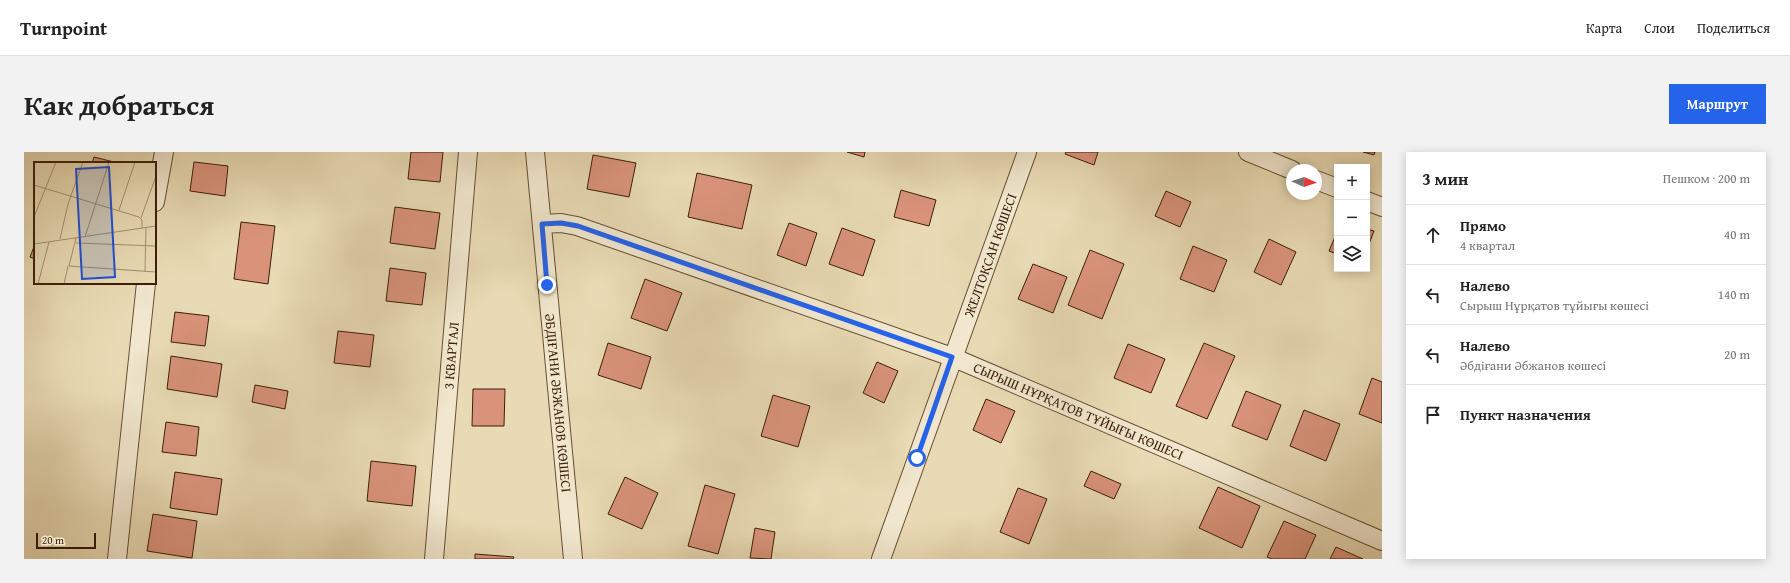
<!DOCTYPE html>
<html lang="ru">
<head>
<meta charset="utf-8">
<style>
	:root { --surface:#fff; --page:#f2f2f2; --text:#222; --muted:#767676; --line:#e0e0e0; --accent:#2563eb }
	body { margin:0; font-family:"Gentium Book Plus",serif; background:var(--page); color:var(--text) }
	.controls { position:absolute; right:12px; top:12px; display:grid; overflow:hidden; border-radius:0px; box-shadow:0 2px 10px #0003 }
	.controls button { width:36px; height:36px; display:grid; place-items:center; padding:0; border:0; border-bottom:1px solid var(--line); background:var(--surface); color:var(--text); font:20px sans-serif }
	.compass { position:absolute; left:1262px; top:12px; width:36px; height:36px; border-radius:50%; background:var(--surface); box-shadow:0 2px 10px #0003; rotate:93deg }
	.scale { position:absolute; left:12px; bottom:10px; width:60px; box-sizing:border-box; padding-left:4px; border:2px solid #3c1f06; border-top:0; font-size:11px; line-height:14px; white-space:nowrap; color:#3c1f06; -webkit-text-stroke:3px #f0e7ce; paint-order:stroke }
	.stop { position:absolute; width:12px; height:12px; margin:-9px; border:3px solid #2563eb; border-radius:50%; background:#fff }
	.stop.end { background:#2563eb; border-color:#fff; box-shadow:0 1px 4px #0008 }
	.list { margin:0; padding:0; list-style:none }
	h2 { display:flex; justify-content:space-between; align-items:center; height:52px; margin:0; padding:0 16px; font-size:17px }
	h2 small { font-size:13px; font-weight:400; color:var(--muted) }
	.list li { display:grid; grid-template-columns:26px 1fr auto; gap:12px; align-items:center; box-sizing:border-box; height:60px; padding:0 16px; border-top:1px solid var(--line) }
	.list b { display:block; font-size:15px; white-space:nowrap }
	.list p { margin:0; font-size:13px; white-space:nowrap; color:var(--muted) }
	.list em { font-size:13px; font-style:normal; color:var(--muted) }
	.icon { flex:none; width:22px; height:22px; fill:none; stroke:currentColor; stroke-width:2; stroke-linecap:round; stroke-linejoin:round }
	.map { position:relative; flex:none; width:1358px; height:407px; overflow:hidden; border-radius:0px }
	header { display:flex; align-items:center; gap:24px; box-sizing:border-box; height:56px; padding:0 20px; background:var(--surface); border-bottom:1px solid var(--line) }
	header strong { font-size:19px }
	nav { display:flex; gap:22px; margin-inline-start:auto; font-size:14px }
	.intro { display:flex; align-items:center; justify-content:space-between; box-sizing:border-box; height:96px; padding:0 24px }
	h1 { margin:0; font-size:28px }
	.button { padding:10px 18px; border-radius:0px; background:var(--accent); color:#fff; font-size:14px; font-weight:700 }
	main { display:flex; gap:24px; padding:0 24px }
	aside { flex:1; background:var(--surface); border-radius:0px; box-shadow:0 2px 10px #0003 }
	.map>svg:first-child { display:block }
	.building { fill:#d9937a; stroke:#3c1f06 }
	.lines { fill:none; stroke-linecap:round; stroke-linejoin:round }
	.street-casing { stroke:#674e32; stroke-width:20 }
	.street { stroke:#f0e7ce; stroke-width:18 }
	.route { stroke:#2563eb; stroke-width:5 }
	.labels { text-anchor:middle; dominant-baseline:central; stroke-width:4; stroke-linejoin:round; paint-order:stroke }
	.street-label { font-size:14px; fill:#3c1f06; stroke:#f0e7ce }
	.inset-road { fill:none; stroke:#a38f6e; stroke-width:1 }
	.view { fill:#1d4ed8; fill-opacity:0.15; stroke:#1d4ed8; stroke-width:2 }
	.inset-edge { fill:none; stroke:#3c1f06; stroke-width:2 }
</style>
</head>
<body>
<header>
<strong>Turnpoint</strong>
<nav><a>Карта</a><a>Слои</a><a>Поделиться</a></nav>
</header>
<div class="intro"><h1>Как добраться</h1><a class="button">Маршрут</a></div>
<main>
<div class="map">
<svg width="1358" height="407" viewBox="0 0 1358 407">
	<rect width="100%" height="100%" fill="#e8dab4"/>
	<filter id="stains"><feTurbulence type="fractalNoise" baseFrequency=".005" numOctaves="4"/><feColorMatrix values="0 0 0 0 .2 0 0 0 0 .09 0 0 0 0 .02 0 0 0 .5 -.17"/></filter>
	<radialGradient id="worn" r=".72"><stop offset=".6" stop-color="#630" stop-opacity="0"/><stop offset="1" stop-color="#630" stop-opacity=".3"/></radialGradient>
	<g class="building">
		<polygon points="387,0 419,0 416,30 384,27"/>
		<polygon points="823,0 841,0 840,5"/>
		<polygon points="1042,0 1074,0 1070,13 1041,2"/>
		<polygon points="1339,0 1351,0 1350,3"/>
		<polygon points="569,3 612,11 605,45 563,37"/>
		<polygon points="70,5 90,10 89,11 68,11"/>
		<polygon points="170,10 204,14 201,44 166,39"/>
		<polygon points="673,21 728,33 718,77 664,65"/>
		<polygon points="877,38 912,48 905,74 870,65"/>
		<polygon points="1142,39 1167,50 1156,75 1131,64"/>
		<polygon points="371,55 416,61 411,97 366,91"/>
		<polygon points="217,70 251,74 244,132 210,127"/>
		<polygon points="765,71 793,81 782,114 753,103"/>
		<polygon points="818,76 851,88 839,124 805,112"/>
		<polygon points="1343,77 1350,79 1343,97"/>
		<polygon points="1313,80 1313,102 1305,99"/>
		<polygon points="1245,87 1272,100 1257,133 1230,120"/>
		<polygon points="11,92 11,107 6,105"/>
		<polygon points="1169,94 1203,108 1190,140 1156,127"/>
		<polygon points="1066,98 1100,112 1078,167 1044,153"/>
		<polygon points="1009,112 1043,125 1029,161 994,147"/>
		<polygon points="366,116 402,121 398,153 362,149"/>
		<polygon points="621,127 658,141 643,179 607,166"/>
		<polygon points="151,160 185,164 181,194 147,190"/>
		<polygon points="314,179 350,183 346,215 310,211"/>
		<polygon points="584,191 627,205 617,237 574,223"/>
		<polygon points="1180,191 1211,204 1183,267 1152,254"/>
		<polygon points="1104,192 1141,207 1127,241 1090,226"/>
		<polygon points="147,204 198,212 193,245 143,237"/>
		<polygon points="853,210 874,219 860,251 839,241"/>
		<polygon points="1348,226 1358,230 1358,271 1335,262"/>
		<polygon points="231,233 264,239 261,257 228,250"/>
		<polygon points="449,237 481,237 480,274 448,274"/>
		<polygon points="1222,239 1257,253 1243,288 1208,274"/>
		<polygon points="749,243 786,254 774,295 737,284"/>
		<polygon points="962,247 991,259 977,291 949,278"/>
		<polygon points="1280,258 1316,272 1302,309 1266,294"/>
		<polygon points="142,270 175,275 172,304 138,300"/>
		<polygon points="347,309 392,314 388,354 343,349"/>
		<polygon points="1067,319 1097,332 1090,347 1060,334"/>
		<polygon points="151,320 198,327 193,363 146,356"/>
		<polygon points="601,325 634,341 618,377 584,362"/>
		<polygon points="681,333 711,342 694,402 664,394"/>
		<polygon points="1194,335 1236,354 1218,396 1175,376"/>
		<polygon points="994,336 1023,347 1005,392 976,380"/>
		<polygon points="129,362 173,369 168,406 123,399"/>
		<polygon points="1260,369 1292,383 1281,407 1248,407 1243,405"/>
		<polygon points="731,376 751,380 747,407 726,406"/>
		<polygon points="1312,395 1339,407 1306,407"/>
		<polygon points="451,402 490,405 489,407 451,407"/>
	</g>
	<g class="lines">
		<g class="street-casing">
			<g id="street">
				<path id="s1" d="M511 0 549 407"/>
				<polyline points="1224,0 1268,18"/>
				<polyline points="1292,28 1313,36"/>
				<polyline points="1343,49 1358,55"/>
				<polyline points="131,50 140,0"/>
				<path id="s2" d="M518 72 537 71 553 74 928 205 1358 389"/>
				<polyline points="93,407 122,131"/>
				<path id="s3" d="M410 407 444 0"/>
				<path id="s4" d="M857 407 1003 0"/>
			</g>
		</g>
		<use href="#street" class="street"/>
	</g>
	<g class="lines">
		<polyline class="route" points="523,133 518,72 537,71 554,74 928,205 893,306"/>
	</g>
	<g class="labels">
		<g class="street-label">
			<text stroke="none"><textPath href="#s4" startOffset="323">ЖЕЛТОҚСАН КӨШЕСІ</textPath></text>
			<text stroke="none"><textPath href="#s3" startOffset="204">3 КВАРТАЛ</textPath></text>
			<text stroke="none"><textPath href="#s1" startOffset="252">ӘБДІҒАНИ ӘБЖАНОВ КӨШЕСІ</textPath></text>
			<text stroke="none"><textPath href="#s2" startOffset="570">СЫРЫШ НҰРҚАТОВ ТҰЙЫҒЫ КӨШЕСІ</textPath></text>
		</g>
	</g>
	<g transform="translate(10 10)">
		<rect width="122" height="122" fill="#e8dab4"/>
		<path class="inset-road" d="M0 23 105 55 108 58V66M85 48 101 0M0 55 22 0M107 56 122 14M51 75 75 0M42 76 35 104 122 110M26 77 34 42 49 0M42 81 122 84M0 82 122 64M111 109 112 66M4 122 15 80M30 122 34 104"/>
		<path class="view" d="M75 5 81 115 48 117 42 7Z"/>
		<rect width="122" height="122" class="inset-edge"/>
	</g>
	<rect width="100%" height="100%" filter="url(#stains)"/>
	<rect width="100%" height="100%" fill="url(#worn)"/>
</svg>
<div class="controls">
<button>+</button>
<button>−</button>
<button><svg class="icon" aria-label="layers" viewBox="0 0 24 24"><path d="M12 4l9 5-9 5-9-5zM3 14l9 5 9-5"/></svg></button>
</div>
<svg class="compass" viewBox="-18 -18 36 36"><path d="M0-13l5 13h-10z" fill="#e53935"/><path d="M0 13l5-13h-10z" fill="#767676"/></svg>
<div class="scale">20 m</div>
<div class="stop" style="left:893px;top:306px"></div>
<div class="stop end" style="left:523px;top:133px"></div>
</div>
<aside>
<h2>3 мин<small>Пешком · 200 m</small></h2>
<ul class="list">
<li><svg class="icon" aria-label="ahead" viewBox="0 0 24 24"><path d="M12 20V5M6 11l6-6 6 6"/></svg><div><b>Прямо</b><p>4 квартал</p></div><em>40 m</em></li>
<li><svg class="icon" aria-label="left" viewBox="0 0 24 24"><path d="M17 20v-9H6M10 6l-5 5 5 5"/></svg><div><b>Налево</b><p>Сырыш Нұрқатов тұйығы көшесі</p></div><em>140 m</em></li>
<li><svg class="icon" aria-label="left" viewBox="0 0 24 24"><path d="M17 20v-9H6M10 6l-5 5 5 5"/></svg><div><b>Налево</b><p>Әбдіғани Әбжанов көшесі</p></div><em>20 m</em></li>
<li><svg class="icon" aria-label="arrive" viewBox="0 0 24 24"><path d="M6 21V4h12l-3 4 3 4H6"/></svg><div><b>Пункт назначения</b></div></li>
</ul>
</aside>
</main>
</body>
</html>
